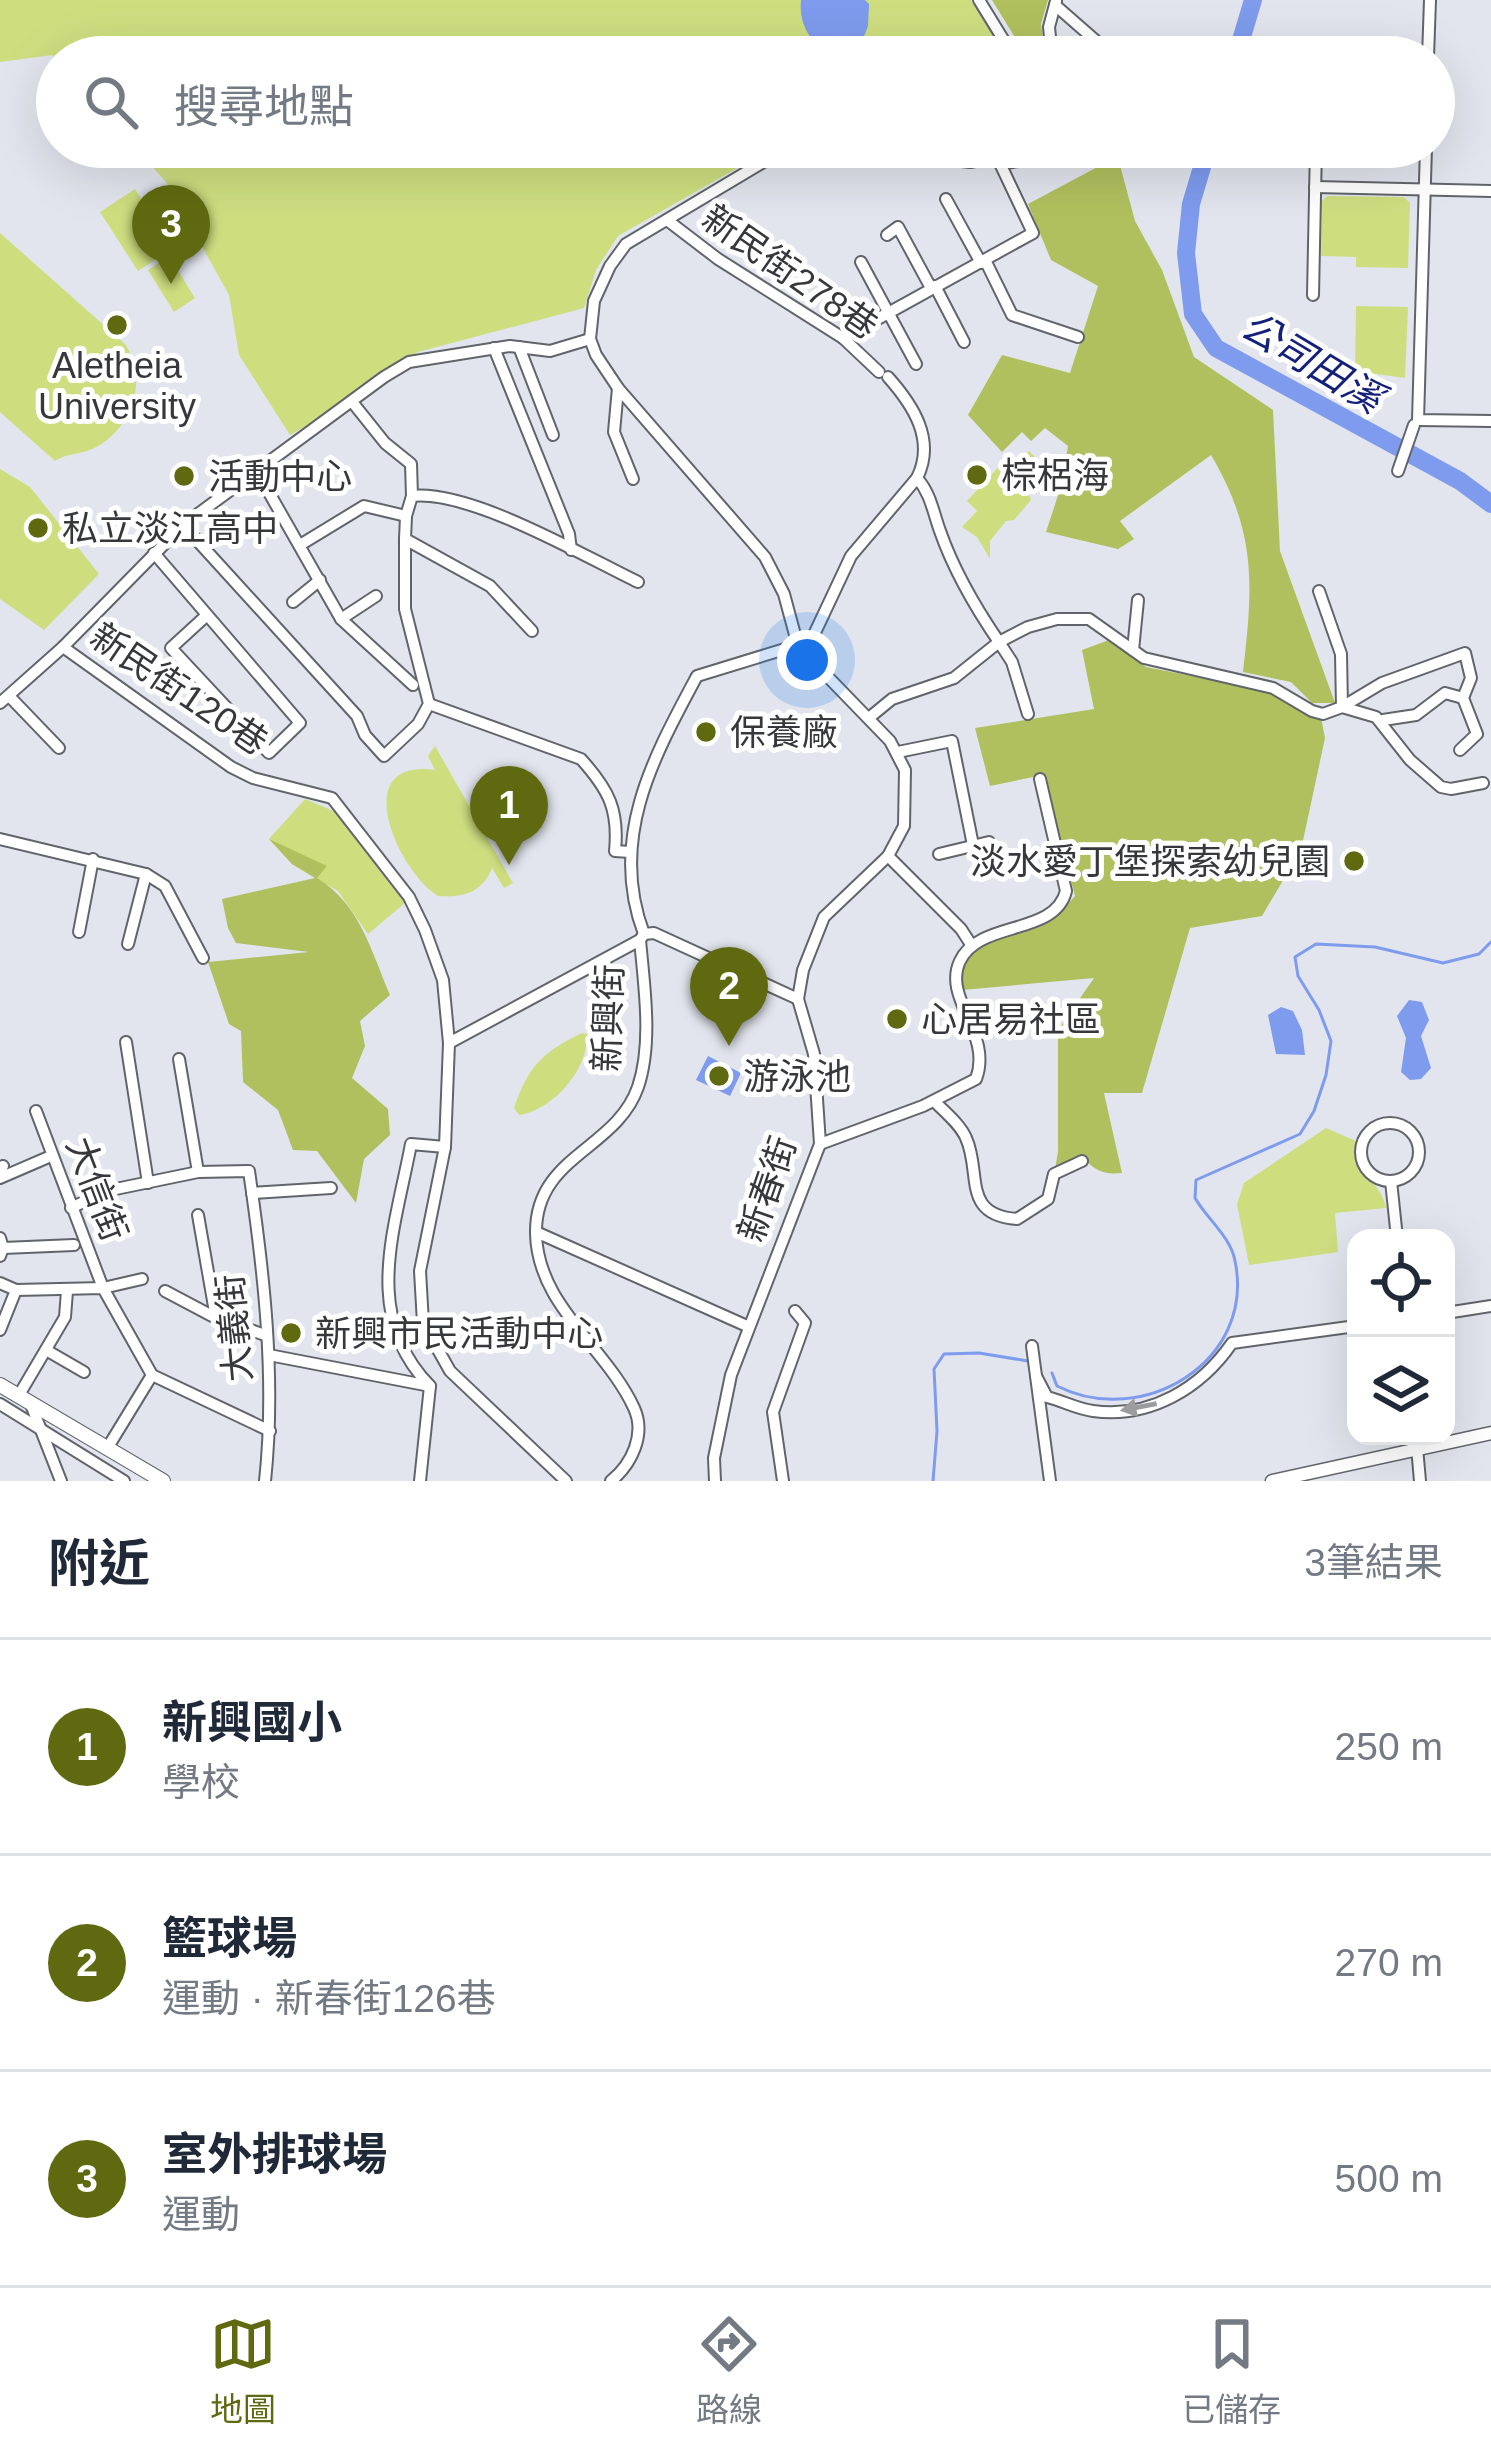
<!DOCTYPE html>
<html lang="zh-TW">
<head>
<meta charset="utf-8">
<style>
	:root { --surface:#fff; --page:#f2f2f3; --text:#1f2937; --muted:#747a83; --line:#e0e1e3; --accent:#5f6a10 }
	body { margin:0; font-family:Helvetica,"Noto Sans TC",sans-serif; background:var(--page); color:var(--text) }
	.controls { position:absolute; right:36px; bottom:36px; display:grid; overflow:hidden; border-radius:24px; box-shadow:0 12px 48px #0002 }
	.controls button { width:108px; height:108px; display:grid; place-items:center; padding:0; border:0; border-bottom:3px solid var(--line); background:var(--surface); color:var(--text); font:60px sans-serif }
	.you { position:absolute; left:807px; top:660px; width:42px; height:42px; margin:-30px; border:9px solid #fff; border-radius:50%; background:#1a73e8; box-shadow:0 0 0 18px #1a73e833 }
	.badge { display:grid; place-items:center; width:78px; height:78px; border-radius:50%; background:var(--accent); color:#fff; font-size:39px; font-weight:700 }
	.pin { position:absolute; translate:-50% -99px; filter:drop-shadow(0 3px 6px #0008) }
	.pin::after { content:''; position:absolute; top:63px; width:42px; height:36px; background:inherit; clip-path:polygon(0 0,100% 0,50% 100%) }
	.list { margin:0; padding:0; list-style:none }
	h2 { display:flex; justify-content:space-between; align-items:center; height:156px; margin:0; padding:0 48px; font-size:51px }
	h2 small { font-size:39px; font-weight:400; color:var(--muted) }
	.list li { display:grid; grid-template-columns:78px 1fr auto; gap:36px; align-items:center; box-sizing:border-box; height:216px; padding:0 48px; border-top:3px solid var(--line) }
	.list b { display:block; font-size:45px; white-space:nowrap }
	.list p { margin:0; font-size:39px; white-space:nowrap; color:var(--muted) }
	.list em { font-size:39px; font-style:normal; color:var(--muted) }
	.icon { flex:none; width:66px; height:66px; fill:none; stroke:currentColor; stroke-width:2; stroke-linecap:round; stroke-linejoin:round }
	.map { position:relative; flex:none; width:1491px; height:1481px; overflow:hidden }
	.search { position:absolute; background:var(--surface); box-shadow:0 12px 48px #0002; left:36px; right:36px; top:36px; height:132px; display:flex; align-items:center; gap:30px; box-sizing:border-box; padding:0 42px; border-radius:66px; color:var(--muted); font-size:45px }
	.sheet { height:804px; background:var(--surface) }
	nav { display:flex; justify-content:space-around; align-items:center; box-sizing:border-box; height:168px; border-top:3px solid var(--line); background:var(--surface); font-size:33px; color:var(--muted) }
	nav a { display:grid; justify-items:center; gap:6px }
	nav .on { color:var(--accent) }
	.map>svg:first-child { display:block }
	.green { fill:#cede7f }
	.forest { fill:#b1c05e }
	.water { fill:#7e9bed }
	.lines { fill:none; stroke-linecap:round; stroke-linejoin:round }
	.stream { stroke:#7e9bed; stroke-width:3 }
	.river { stroke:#7e9bed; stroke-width:18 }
	.minor-casing { stroke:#61646a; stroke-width:14 }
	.tertiary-casing { stroke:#61646a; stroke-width:15 }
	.secondary-casing { stroke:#61646a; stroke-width:16 }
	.minor { stroke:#fff; stroke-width:10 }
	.tertiary { stroke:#fff; stroke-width:12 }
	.secondary { stroke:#fff; stroke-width:14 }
	.oneway { fill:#9b9c9d }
	.poi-dot { fill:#5f6a10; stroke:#fff; stroke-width:4.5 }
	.labels { text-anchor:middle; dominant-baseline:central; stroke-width:10; stroke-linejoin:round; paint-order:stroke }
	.street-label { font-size:36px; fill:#37383b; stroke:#fff }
	.poi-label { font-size:36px; fill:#37383b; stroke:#fff; text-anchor:start }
	.water-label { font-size:39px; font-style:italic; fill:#13217d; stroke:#fff }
</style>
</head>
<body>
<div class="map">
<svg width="1491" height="1481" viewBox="0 0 1491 1481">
	<rect width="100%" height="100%" fill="#e2e5ed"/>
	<g class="green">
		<polygon points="0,0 971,0 1006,57 57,57 57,61 52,55 0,62"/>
		<polygon points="135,147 751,147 739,167 618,236 596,270 584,308 418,352 349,401 290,435 239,355 229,295 166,182"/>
		<polygon points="135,189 173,248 138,271 100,212"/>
		<polygon points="1327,196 1404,197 1410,203 1408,268 1356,267 1356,257 1321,256 1322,201"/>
		<path d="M0 233 125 344C150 379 131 432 92 449 79 455 67 453 55 461L0 412Z"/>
		<polygon points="169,256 195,298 174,312 148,270"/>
		<polygon points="1356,306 1408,307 1405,378 1355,371"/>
		<polygon points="1029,451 1045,467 1027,488 1031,500 1014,520 1006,521 990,541 990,559 977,537 962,527 977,511 967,501 1006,459 1014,466"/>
		<polygon points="0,469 30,487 99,574 44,630 0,599"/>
		<path d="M435 746 513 883 504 888 492 868C483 892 463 898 438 896 398 872 347 758 435 770L428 756Z"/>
		<polygon points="305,799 336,812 405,903 368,934 338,891 292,864 269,839"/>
		<path d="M582 1033 587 1034C589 1069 553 1110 519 1115L514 1108C528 1067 542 1052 582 1033Z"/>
		<path d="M1326 1128 1356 1141C1352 1173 1381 1180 1386 1208L1335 1213 1338 1252 1249 1265 1237 1204 1244 1183Z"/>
	</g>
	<g class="forest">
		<polygon points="992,0 1048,0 1041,24 1045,57 1027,57"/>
		<path d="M1097 147H1124L1121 169 1135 221 1162 270 1194 357 1273 410 1280 551 1335 703H1312L1291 682 1243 672C1253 586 1257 533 1211 455L1120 521 1134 539 1118 549 1046 532 1062 483 1068 446 1045 428 1031 441 1022 432 1002 452 968 415 1002 355 1070 373 1098 286 1051 260 1028 204 1105 163Z"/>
		<path d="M1109 640 1146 667 1268 691 1304 713 1321 717 1325 738 1301 850 1262 916 1190 928 1142 1093H1104L1122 1173C1104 1175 1096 1171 1083 1158L1055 1170 1058 1151V1030L1094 978 962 990C956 938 1020 935 1054 916 1062 912 1068 903 1075 896L1043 775 990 786 975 728 1094 709 1082 650Z"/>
		<path d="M269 839 327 866 317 878C360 904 371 951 390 995L360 1021 365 1046 352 1078 388 1109 390 1135 364 1159 356 1203 317 1151 293 1150 278 1110 243 1082 241 1031 229 1024 208 962 309 952 236 943 228 928 222 899 315 878 292 864Z"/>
	</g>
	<g class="water">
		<path d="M801 0H865L869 4 868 26 859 49 841 56C814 52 798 26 801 0Z"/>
		<polygon points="1409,1000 1422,1002 1429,1020 1421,1036 1431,1068 1421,1079 1410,1080 1401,1072 1406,1038 1397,1016"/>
		<polygon points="1281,1007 1293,1011 1302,1030 1305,1055 1276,1054 1268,1015"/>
		<polygon points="708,1056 741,1073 730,1096 696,1080"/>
	</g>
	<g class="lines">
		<g class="stream">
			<path d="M1052 1373 1057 1386C1142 1429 1256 1362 1235 1261 1231 1237 1207 1219 1195 1198L1196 1180 1300 1134 1314 1111 1326 1075 1331 1041 1319 1010 1298 976 1295 957 1316 944 1375 947 1443 963 1479 954 1491 942"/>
			<polyline points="933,1481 937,1431 934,1369 944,1354 979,1353 1028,1361"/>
		</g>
		<g class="river">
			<polyline points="1236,57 1253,0"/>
			<polyline points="1208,147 1191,204 1186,253 1193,314 1216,348 1460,481 1491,504"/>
		</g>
		<g class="minor-casing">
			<g id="minor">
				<polyline points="979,0 1014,57"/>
				<polyline points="1055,5 1103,47 1107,57"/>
				<polyline points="1052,57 1049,27 1056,1"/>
				<polyline points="1428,57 1430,0"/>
				<polyline points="1426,147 1418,420 1491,421"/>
				<polyline points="1000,158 1007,163 1018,161 1037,147"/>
				<polyline points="1315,187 1491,191"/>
				<polyline points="946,199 981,263"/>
				<polyline points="667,220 718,259 843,338 879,372"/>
				<polyline points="887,235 898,227 931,288"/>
				<polyline points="985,260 1012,315 1078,337"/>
				<polyline points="861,262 916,364"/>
				<polyline points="935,286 964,342"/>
				<polyline points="1313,295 1316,147"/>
				<polyline points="843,338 1033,233 997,157"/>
				<polyline points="519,347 553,435"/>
				<polyline points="494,348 569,534 571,550"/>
				<polyline points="618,388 614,432 633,479"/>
				<polyline points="353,403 385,443 411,464 412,496"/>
				<polyline points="255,468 341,619 413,685"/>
				<polyline points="1398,471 1414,425"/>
				<path d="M917 478C931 494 933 512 940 531 954 571 975 607 999 642L1028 627 1057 619H1089L1144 658 1273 688 1312 711 1323 714 1342 707 1376 717 1410 760 1441 787 1451 789 1483 783"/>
				<polyline points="183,525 357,716 365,735 384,756 418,724 429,704 405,609 405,539"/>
				<polyline points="300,545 364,506 406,516"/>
				<polyline points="154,553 300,723 269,753 171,648 207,615"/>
				<polyline points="1319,591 1341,654 1342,707"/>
				<polyline points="293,602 320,580"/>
				<polyline points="341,619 376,596"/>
				<path d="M532 631 490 586 405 539 406 516 412 496C471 490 582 555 638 582"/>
				<polyline points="63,647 231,767 253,778 332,798 409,897 425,930 443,980 449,1043 445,1147 420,1271 423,1323 450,1371 566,1481"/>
				<polyline points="1133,650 1138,600"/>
				<polyline points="10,697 59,748"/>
				<polyline points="0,703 63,647 183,525 384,377 409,362 510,346 550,351 590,339"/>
				<path d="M429 704 581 759C609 790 619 810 615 851L630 852"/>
				<polyline points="1342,707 1382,683 1465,653 1471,678 1463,698 1445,693 1416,715 1383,720"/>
				<polyline points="870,717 892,699 954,678 999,642 1012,662 1028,714"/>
				<polyline points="1460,750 1477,734 1463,698"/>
				<polyline points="898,752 952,741 973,845"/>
				<polyline points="0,839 146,874 165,886 203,958"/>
				<polyline points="939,854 989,842"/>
				<polyline points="888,856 961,929 972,946"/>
				<polyline points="79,932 93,859"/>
				<path d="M644 934C608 839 653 758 697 676L811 641 851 556 917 478C936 440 913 405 888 377"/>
				<polyline points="644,934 654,933 798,999"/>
				<polyline points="128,944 146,874"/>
				<polyline points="126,1042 148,1183"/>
				<polyline points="449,1043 640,940"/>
				<polyline points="179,1059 198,1172"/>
				<path d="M934 1101C945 1112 960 1124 966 1138 982 1173 961 1215 1017 1219L1048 1199 1054 1174 1082 1161"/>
				<polyline points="36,1111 103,1288 142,1279"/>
				<circle cx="1390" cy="1152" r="29"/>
				<path d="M820 1144 923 1106 976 1079C993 1034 942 998 960 961 979 920 1055 936 1066 891L1040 779"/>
				<polyline points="0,1170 3,1166"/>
				<polyline points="0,1178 51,1156"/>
				<polyline points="1391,1181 1397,1238"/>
				<polyline points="252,1193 331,1188"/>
				<path d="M71 1208 106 1191 198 1172 249 1171C264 1273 276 1379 265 1481"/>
				<polyline points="198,1215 216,1318 265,1335"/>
				<polyline points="536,1232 747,1326"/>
				<polyline points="0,1238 3,1248 0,1256"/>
				<polyline points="3,1248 74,1245"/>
				<polyline points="0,1283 16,1290 103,1288 152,1375 108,1447"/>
				<polyline points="165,1291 216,1318"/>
				<polyline points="1446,1313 1491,1306"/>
				<polyline points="0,1330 16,1290"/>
				<polyline points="1032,1346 1050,1481"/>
				<polyline points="46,1350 84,1372"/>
				<polyline points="269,1355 430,1386"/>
				<polyline points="152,1375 270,1431"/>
				<path d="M1036 1376 1047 1397C1063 1401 1077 1409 1093 1411 1150 1419 1201 1388 1232 1343L1356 1326"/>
				<polyline points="19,1395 65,1317 67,1291"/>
				<polyline points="30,1402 61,1481"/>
				<polyline points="0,1404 124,1481"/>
				<polyline points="1416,1436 1420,1481"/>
				<path d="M420 1481 430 1386C361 1316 395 1229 411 1144L445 1147"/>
				<path d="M611 1481C632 1464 646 1434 634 1408 606 1347 537 1305 536 1233 535 1156 616 1150 638 1087 653 1043 644 985 640 940L644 934"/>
				<polyline points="715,1481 714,1458 731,1375 820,1144 814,1054 798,999 803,970 824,917 888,856 904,826 905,770 890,741 798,646 784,594 765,557 618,388 596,355 590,339 594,301 610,266 626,244 775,155 845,148 970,162 997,157 1015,147"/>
				<polyline points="783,1481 773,1412 805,1323 795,1311"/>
			</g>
		</g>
		<g class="tertiary-casing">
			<polyline id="tertiary" points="1272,1481 1491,1433"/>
		</g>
		<g class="secondary-casing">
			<polyline id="secondary" points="0,1385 163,1481"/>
		</g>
		<use href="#minor" class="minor"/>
		<use href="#tertiary" class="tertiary"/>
		<use href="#secondary" class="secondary"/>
	</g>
	<defs><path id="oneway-solid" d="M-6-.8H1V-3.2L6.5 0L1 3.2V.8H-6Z" transform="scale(3)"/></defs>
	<use class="oneway" href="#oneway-solid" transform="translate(1139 1407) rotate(169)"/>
	<g class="poi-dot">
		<circle cx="117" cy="325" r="12"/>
		<circle cx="977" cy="475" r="12"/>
		<circle cx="184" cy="476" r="12"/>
		<circle cx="38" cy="528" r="12"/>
		<circle cx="706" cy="732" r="12"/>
		<circle cx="1354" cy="861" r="12"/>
		<circle cx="897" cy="1019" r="12"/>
		<circle cx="719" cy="1076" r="12"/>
		<circle cx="291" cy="1333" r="12"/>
	</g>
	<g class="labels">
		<g class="street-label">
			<text transform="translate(790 272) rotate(35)">新民街278巷</text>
			<text transform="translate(179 689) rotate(34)">新民街120巷</text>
			<text transform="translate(608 1018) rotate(-88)">新興街</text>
			<text transform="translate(97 1189) rotate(69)">大信街</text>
			<text transform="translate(767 1189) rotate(-71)">新春街</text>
			<text transform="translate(234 1328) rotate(-95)">大義街</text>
		</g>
		<g class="poi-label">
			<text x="117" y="365" text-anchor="middle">Aletheia<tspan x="117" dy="41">University</tspan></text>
			<text x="1001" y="475">棕梠海</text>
			<text x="208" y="476">活動中心</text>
			<text x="62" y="528">私立淡江高中</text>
			<text x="730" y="732">保養廠</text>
			<text x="1330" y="861" text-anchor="end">淡水愛丁堡探索幼兒園</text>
			<text x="921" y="1019">心居易社區</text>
			<text x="743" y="1076">游泳池</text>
			<text x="315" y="1333">新興市民活動中心</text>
		</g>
		<g class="water-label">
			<text transform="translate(1312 362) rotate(31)">公司田溪</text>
		</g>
	</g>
</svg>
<div class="controls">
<button><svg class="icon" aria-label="locate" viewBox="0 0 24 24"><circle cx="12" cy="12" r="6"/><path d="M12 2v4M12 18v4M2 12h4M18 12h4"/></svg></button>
<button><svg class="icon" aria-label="layers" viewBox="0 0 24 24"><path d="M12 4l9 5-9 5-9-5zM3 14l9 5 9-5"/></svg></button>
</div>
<div class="you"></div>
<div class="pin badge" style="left:509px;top:865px">1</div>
<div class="pin badge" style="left:729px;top:1046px">2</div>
<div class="pin badge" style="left:171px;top:284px">3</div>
<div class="search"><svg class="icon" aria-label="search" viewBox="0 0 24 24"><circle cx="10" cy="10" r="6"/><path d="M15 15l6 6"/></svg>搜尋地點</div>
</div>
<section class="sheet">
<h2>附近<small>3筆結果</small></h2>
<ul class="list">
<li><span class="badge">1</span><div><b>新興國小</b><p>學校</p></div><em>250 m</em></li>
<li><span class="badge">2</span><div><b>籃球場</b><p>運動 · 新春街126巷</p></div><em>270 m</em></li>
<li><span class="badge">3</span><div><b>室外排球場</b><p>運動</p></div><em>500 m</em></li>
</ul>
</section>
<nav>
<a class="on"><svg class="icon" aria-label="map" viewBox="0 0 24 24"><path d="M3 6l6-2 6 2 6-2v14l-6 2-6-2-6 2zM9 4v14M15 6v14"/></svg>地圖</a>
<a><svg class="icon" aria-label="directions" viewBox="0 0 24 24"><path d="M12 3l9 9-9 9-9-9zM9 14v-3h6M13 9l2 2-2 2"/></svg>路線</a>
<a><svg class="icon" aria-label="saved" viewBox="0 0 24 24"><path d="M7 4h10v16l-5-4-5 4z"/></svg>已儲存</a>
</nav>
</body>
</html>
